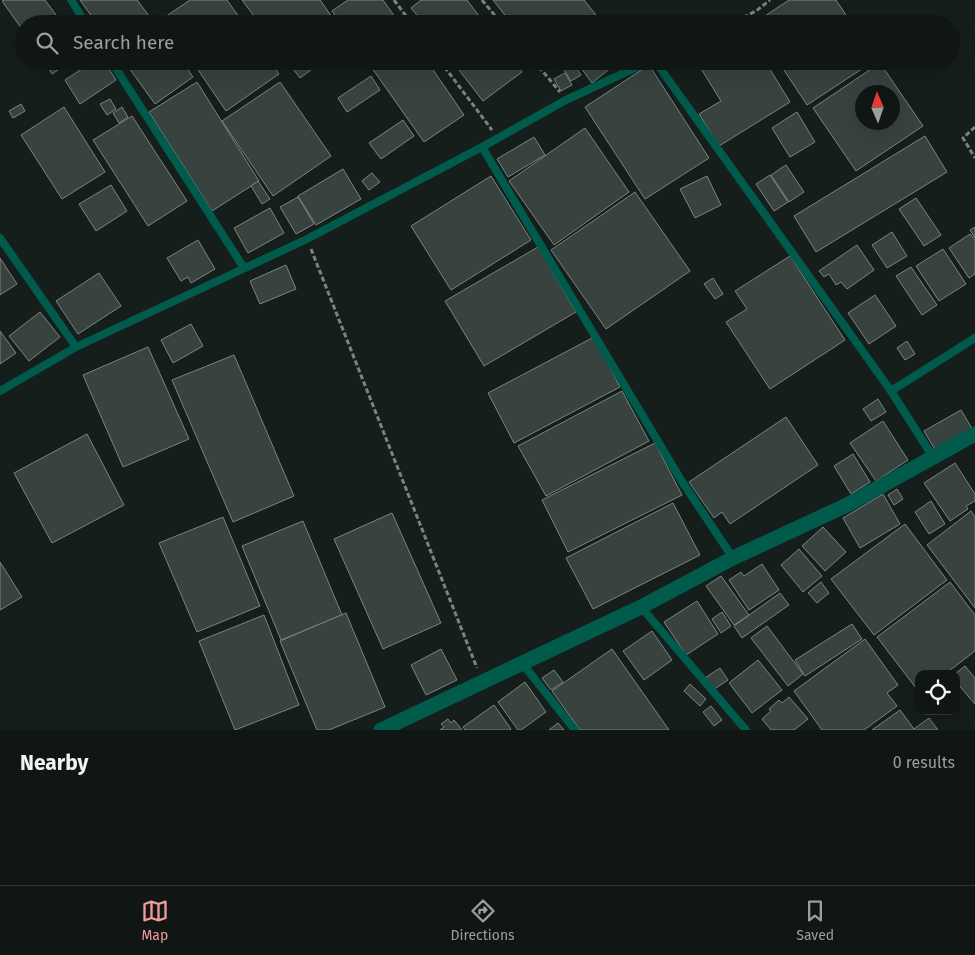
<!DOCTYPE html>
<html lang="en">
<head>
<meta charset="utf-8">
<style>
	:root { --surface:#101614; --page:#191f1d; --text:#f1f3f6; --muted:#9c9fa0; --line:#303534; --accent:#f49a9f }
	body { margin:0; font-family:"Fira Sans",sans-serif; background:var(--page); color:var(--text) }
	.controls { position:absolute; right:15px; bottom:15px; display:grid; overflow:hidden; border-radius:10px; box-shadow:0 5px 20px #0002 }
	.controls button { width:45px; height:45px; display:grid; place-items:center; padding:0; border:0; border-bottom:1px solid var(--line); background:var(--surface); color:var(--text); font:25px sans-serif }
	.compass { position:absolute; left:855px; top:85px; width:45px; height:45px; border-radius:50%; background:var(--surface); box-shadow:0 5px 20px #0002; rotate:358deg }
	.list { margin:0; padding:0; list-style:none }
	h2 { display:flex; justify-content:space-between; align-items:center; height:65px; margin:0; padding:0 20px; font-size:21px }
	h2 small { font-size:16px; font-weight:400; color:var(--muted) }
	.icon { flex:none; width:28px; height:28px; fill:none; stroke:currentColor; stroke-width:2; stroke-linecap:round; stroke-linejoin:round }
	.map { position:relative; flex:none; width:975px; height:730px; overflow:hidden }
	.search { position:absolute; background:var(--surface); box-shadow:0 5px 20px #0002; left:15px; right:15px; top:15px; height:55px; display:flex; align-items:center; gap:12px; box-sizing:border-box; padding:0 18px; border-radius:28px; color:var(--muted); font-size:19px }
	.sheet { height:155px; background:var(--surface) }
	nav { display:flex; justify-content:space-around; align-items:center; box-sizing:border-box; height:70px; border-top:1px solid var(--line); background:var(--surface); font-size:14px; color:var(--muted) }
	nav a { display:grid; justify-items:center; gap:2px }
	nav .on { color:var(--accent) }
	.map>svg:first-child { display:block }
	.building { fill:#38423f; stroke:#7a8582; fill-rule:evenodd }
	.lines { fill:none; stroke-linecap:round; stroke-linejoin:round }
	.path { stroke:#7b8381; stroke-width:3; stroke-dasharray:5 2.5; stroke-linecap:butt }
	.service { stroke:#005b4c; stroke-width:8 }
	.minor { stroke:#005b4c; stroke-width:15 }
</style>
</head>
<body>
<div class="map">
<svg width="975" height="730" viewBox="0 0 975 730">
	<rect width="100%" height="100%" fill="#151e1b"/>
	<g class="building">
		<polygon points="4,0 45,0 56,15 44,24 24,24 24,32 2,1"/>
		<polygon points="80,0 137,0 155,24 97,24"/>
		<polygon points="190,0 227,0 244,24 166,24 162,19"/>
		<polygon points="242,0 320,0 337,24 260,24"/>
		<polygon points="348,0 383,0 400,24 341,24 332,11"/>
		<polygon points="421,0 467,0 485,24 424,24 411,8"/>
		<polygon points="493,0 584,0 603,24 512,24"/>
		<polygon points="789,0 836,0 852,24 753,24"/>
		<polygon points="71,16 76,24 59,24"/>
		<polygon points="44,61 71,61 52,74"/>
		<polygon points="94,61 104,61 116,80 80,104 65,80"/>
		<polygon points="124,61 182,61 193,77 155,104"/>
		<polygon points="192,61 270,61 279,74 226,111"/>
		<polygon points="287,61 323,61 300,78"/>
		<polygon points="367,61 427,61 464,115 424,142"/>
		<polygon points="452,61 514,61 522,72 483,101"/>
		<polygon points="576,61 619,61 592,83"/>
		<polygon points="709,61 765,61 790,102 719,146 699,114 721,101 700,67"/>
		<polygon points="778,61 874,61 807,105"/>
		<path d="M880 63 923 126 856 171 813 108ZM862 92H892V122H862Z"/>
		<polygon points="574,64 581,75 571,81 564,70"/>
		<polygon points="649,65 709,158 645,199 585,107"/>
		<polygon points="565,73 572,85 561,91 554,79"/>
		<polygon points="371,76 380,90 347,112 338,98"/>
		<polygon points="197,82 259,181 212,211 149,112"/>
		<polygon points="280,82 331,156 273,196 222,121"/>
		<polygon points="110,99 116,109 107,115 100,104"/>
		<polygon points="21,104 25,111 13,118 9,111"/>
		<polygon points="64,107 105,172 62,199 21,135"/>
		<polygon points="122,107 128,117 119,123 113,113"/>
		<polygon points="797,112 815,142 790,157 772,128"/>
		<polygon points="132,116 187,201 148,226 93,140"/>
		<polygon points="403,120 414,136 381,159 369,143"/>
		<polygon points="585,128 629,192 554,245 509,181"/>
		<polygon points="925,136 947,172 816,252 794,216"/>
		<polygon points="534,137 545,155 508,177 497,159"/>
		<polygon points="786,165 804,192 789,202 771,175"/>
		<polygon points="343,169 361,199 316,225 298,196"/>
		<polygon points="372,173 380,182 369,190 362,181"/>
		<polygon points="770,175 788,202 774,211 756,184"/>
		<polygon points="491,176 531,240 451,290 411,226"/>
		<polygon points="707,176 721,205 695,218 680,189"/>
		<polygon points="258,181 270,199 262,204 251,186"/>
		<polygon points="111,185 127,211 96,231 79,204"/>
		<polygon points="635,192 690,271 606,329 551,250"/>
		<polygon points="298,197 314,224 296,234 280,207"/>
		<polygon points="916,198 941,235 924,246 899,209"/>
		<polygon points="270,208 284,233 248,253 234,228"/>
		<polygon points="975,227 975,238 970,230"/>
		<polygon points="892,232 907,256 887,268 872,245"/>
		<polygon points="970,234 975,240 975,274 969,278 949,248"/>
		<polygon points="198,240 215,269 191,283 188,277 181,281 167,258"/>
		<polygon points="857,245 874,270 847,289 841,282 836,285 829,274 824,277 819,271"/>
		<polygon points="538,247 576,312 484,366 445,301"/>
		<polygon points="943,249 966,284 939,301 916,266"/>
		<polygon points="790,256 845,340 770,389 726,322 747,309 735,291"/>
		<polygon points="0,258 17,284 0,295"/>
		<polygon points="286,265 296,289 260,304 250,281"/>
		<polygon points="911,267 937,305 922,315 896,276"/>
		<polygon points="99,273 121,306 78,334 56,301"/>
		<polygon points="713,278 723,294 715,299 704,284"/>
		<polygon points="875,295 896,326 869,344 848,313"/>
		<polygon points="40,312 60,337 29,361 9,336"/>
		<polygon points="191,324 203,346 173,363 161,340"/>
		<polygon points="0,331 16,353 0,364"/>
		<polygon points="594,337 620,387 514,443 488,393"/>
		<polygon points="907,341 915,354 905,360 897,348"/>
		<polygon points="148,347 189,439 123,467 83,375"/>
		<polygon points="234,355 294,496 233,522 172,380"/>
		<polygon points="622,391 649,441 546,496 518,446"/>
		<polygon points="878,399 886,412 871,421 863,409"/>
		<polygon points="961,410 974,432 937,453 924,431"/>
		<polygon points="786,417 818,465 730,524 722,512 714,518 689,482"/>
		<polygon points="883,421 908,460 876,481 850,443"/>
		<polygon points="87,434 124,505 52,543 14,473"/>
		<polygon points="655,443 682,495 568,552 542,500"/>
		<polygon points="853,454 870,482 851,494 834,466"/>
		<polygon points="955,463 975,494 975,501 966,506 968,509 950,521 924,483"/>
		<polygon points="897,489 903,499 894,505 888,495"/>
		<polygon points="883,494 900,524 860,548 843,518"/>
		<polygon points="931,501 945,524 929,534 915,512"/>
		<polygon points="673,503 700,555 593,609 566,558"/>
		<polygon points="971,511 975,517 975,608 927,545"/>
		<polygon points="392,513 441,623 383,649 334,539"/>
		<polygon points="223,517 260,606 197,632 159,543"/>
		<polygon points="303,521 342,615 281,640 242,546"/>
		<polygon points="905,524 947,580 874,635 831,579"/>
		<polygon points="823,527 846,552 825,571 802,546"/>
		<polygon points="799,549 822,576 803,592 781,565"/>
		<polygon points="0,562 22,597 0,610"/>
		<polygon points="762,564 779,590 749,610 729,580 741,572 744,576"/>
		<polygon points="721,576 749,615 734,625 706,586"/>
		<polygon points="821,582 829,593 817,603 808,593"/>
		<polygon points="950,582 975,615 975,651 945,674 919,674 919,692 877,637"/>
		<polygon points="780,593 789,605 742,638 734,626"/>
		<polygon points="697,601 718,634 686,655 664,622"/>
		<polygon points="722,612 731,626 721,633 712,619"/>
		<polygon points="346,613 385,707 329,730 317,730 280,641"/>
		<polygon points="264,615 299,705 235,730 199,641"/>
		<polygon points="852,624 862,639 805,676 795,660"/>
		<polygon points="767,626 803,674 788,686 751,638"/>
		<polygon points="652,631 672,660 644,680 623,651"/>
		<polygon points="865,639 898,685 887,693 897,706 864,730 822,730 794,691"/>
		<polygon points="441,649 457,680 426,695 411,665"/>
		<polygon points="612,649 669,730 580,730 552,691"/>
		<polygon points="758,660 782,690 752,713 729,683"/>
		<polygon points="965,666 975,678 975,704 956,682 955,674"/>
		<polygon points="720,668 728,680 713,690 705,678"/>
		<polygon points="554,670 563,682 551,690 542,678"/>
		<polygon points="525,682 546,712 521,730 518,730 498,702"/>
		<polygon points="690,684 706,699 700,706 684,691"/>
		<polygon points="789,697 808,719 794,730 771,730 762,719 771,711 769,709 779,700 782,703"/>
		<polygon points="494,705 511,729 510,730 465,730 463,727"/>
		<polygon points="711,706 722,720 714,726 703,712"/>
		<polygon points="900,710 914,729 929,718 938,730 872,730"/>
		<polygon points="448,719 451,723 454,720 462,730 440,730 444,727 441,724"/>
		<polygon points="558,723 564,730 549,730"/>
	</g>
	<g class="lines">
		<g class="path">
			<polyline points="394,0 412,24"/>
			<polyline points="482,0 502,24"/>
			<polyline points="730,24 756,11 770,0"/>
			<polyline points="440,61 492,130"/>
			<polyline points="534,61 560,92"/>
			<polyline points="975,127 963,138 975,158"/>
			<polyline points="311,249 477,668"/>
		</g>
		<g class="service">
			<polyline points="71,0 86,24"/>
			<polyline points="111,61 244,268"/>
			<polyline points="655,61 891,391 933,457"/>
			<polyline points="482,147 681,480 733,558"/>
			<polyline points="0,238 76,347"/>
			<polyline points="0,391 76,347 307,239 482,147 566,100 650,61"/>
			<polyline points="891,391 975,338"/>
			<polyline points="641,607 746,730"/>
			<polyline points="522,663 575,730"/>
		</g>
		<polyline class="minor" points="381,730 641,607 733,558 847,505 975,434"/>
	</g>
</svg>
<div class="controls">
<button><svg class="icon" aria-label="locate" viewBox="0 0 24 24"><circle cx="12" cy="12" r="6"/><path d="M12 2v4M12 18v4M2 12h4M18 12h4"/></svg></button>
</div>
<svg class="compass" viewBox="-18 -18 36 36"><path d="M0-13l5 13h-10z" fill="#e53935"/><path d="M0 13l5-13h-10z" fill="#9c9fa0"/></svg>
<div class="search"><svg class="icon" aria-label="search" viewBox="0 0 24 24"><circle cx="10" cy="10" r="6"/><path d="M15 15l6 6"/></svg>Search here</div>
</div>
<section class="sheet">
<h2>Nearby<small>0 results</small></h2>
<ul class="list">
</ul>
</section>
<nav>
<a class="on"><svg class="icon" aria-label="map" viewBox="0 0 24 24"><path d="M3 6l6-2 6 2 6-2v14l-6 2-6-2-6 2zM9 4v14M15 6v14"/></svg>Map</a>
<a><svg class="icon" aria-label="directions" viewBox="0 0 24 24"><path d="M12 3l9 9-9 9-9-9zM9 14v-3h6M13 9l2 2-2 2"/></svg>Directions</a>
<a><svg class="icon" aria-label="saved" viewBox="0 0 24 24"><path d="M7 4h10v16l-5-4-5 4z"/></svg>Saved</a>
</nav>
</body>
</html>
